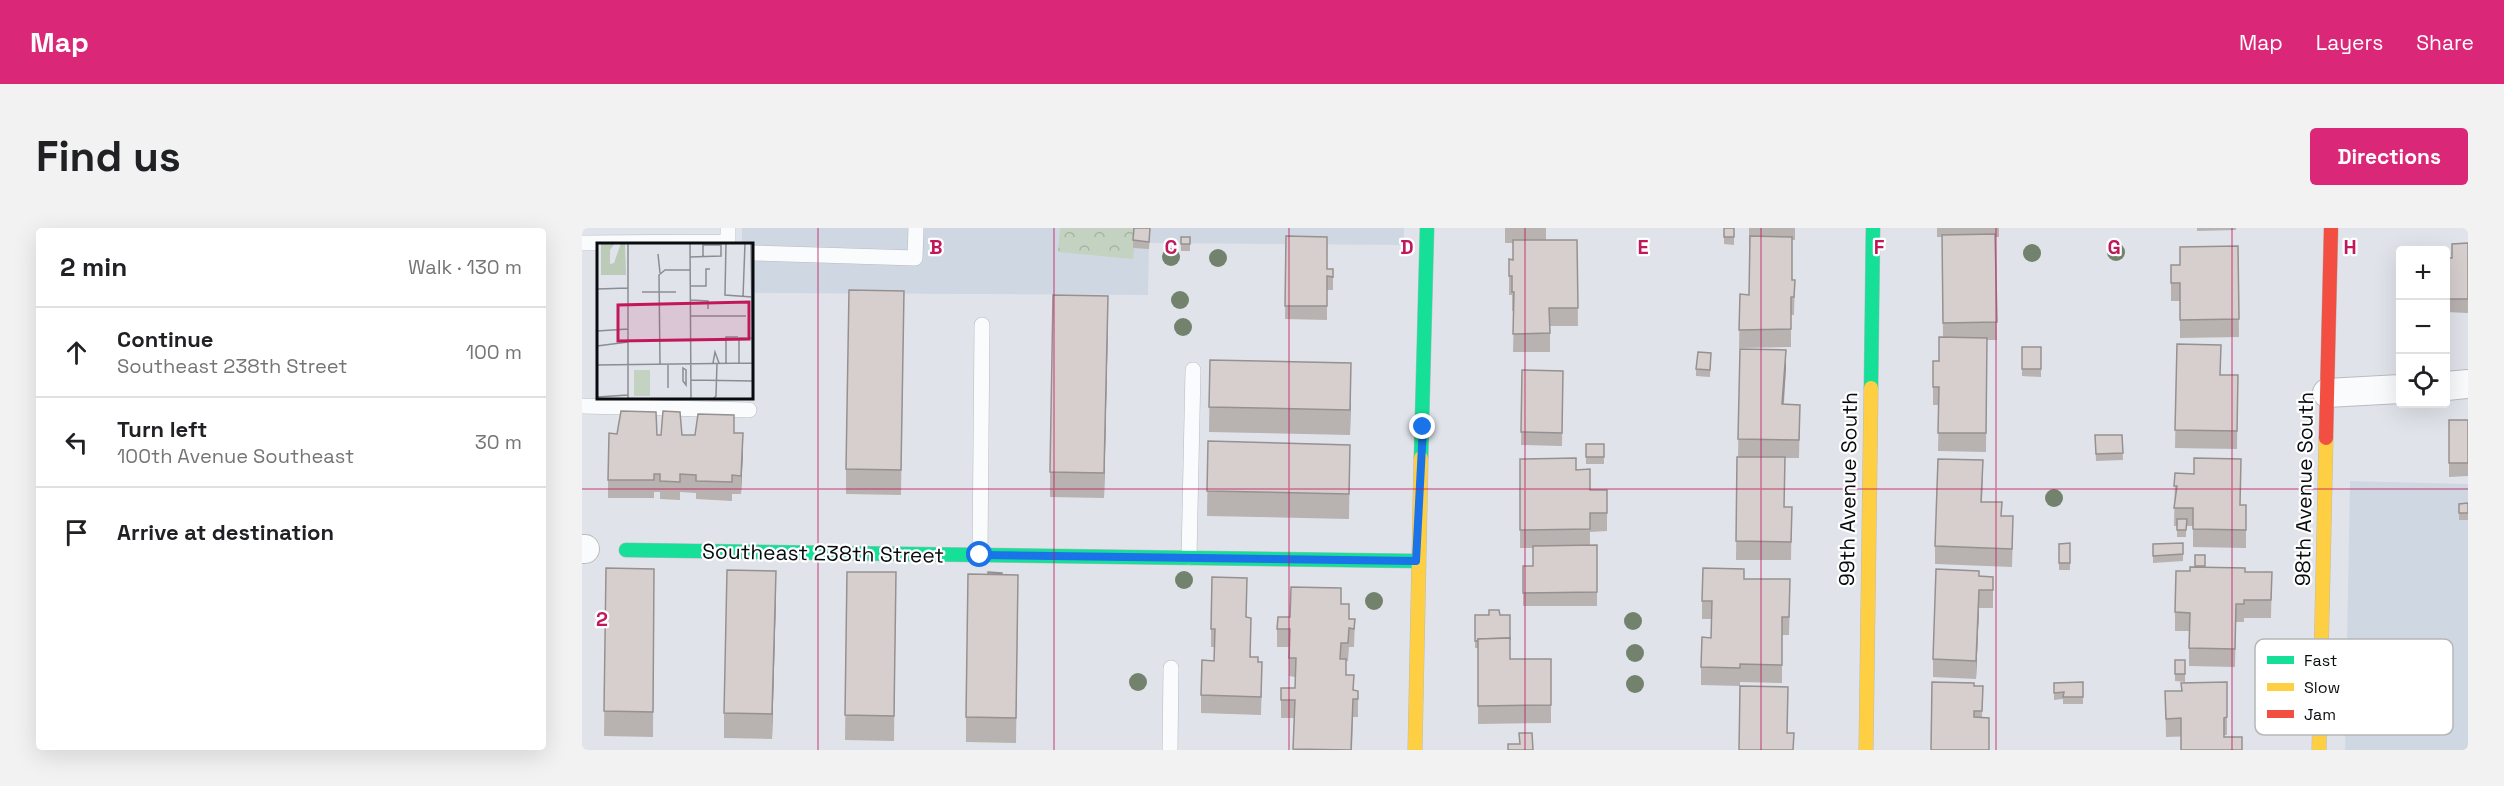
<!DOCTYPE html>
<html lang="en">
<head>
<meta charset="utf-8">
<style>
	:root { --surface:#fff; --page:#f2f2f2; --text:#202124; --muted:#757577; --line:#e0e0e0; --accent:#db2777 }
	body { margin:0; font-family:"Space Grotesk",sans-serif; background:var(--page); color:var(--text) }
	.controls { position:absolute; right:18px; top:18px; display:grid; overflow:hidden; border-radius:6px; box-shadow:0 6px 24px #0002 }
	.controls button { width:54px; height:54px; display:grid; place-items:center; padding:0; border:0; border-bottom:2px solid var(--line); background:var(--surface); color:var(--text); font:30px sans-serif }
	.stop { position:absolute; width:18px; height:18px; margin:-14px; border:4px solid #1a73e8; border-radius:50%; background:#fff }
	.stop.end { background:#1a73e8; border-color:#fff; box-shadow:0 2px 6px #0008 }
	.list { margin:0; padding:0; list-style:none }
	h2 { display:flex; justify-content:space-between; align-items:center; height:78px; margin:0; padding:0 24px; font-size:26px }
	h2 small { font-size:20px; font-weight:400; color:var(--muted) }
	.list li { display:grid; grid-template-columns:39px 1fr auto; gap:18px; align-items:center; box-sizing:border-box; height:90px; padding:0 24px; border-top:2px solid var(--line) }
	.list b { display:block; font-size:22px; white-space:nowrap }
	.list p { margin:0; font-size:20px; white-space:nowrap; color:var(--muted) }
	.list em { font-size:20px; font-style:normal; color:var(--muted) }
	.icon { flex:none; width:33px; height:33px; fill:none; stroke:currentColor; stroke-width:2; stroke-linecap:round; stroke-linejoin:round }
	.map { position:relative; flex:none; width:1886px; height:522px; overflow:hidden; border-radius:6px }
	header { display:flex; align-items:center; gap:36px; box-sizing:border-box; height:84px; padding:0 30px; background:var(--accent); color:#fff }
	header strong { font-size:28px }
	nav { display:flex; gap:33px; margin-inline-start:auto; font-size:21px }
	.intro { display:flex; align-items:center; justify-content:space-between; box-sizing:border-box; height:144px; padding:0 36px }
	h1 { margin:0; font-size:42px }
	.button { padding:15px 27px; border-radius:6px; background:var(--accent); color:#fff; font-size:21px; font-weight:700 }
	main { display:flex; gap:36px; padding:0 36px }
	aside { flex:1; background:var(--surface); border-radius:6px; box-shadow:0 6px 24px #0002 }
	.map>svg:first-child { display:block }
	.built { fill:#cfd8e2 }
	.park { fill:url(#park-crowns) }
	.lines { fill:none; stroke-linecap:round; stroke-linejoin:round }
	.lane-casing { stroke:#b8bbc0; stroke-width:16 }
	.street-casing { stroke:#b8bbc0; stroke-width:30 }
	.fast-casing { stroke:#b8bbc0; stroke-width:15 }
	.slow-casing { stroke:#b8bbc0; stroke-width:15 }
	.jam-casing { stroke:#b8bbc0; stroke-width:15 }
	.lane { stroke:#fafbfc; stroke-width:15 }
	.street { stroke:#fafbfc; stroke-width:28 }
	.fast { stroke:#16e098; stroke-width:14 }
	.slow { stroke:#ffcf43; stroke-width:14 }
	.jam { stroke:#f24e42; stroke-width:14 }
	.tree { fill:#73826d }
	.wall { fill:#b8b2b1 }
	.shaded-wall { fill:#969190 }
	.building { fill:#d6cfce; stroke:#969190; stroke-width:1.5 }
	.route { stroke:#1a73e8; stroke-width:8 }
	.grid { fill:none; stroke:#c2185b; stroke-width:1.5; stroke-opacity:0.55 }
	.labels { text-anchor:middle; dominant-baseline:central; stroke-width:4.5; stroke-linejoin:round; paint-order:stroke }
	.street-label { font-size:21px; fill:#090c0f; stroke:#fff }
	.inset-road { fill:none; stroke:#8a8e92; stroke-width:1.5 }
	.view { fill:#c2185b; fill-opacity:0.15; stroke:#c2185b; stroke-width:3 }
	.inset-edge { fill:none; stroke:#090c0f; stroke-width:3 }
	.key { fill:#fff; stroke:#b5b6b7; stroke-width:1.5 }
	.key-label { font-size:16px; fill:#090c0f }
	.grid-label { font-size:20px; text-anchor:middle; font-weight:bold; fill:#c2185b; stroke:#fff; stroke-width:4.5; stroke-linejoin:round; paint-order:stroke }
</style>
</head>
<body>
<header>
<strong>Map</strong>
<nav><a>Map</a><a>Layers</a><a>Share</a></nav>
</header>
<div class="intro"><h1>Find us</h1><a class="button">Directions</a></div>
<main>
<aside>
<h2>2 min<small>Walk · 130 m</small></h2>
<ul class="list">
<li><svg class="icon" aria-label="ahead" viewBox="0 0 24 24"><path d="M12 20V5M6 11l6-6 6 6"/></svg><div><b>Continue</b><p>Southeast 238th Street</p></div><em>100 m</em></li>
<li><svg class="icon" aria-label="left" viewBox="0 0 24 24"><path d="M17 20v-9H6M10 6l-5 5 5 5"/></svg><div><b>Turn left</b><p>100th Avenue Southeast</p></div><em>30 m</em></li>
<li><svg class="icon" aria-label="arrive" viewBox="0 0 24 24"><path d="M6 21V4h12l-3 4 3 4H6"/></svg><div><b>Arrive at destination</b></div></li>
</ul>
</aside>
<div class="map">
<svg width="1886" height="522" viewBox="0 0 1886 522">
	<defs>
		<pattern id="park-crowns" width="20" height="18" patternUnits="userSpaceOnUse" patternTransform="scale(1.5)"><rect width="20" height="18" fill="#c4d3c1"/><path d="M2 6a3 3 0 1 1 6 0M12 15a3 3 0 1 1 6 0" fill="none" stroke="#a7b4a5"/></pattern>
	</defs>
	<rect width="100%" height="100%" fill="#e0e4ea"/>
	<g class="built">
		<polygon points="160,0 822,0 822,17 567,15 566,67 170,65 170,16 160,16"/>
		<polygon points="1768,253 1886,256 1886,522 1763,522"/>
	</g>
	<polygon class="park" points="478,0 554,0 551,31 476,24"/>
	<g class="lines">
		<g class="lane-casing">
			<g id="lane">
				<polyline points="0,15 146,14 146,0"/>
				<polyline points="170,25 333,30 334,0"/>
				<polyline points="0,178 167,182"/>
				<polyline points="398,327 400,97"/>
				<polyline points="607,330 611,142"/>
				<polyline points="1738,472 1792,474"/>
				<polyline points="588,522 589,440"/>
			</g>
		</g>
		<g class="street-casing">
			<g id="street">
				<polyline points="1864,158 1886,156"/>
				<polyline points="1745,165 1818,161"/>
				<polyline points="0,321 3,321"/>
			</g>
		</g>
		<g class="fast-casing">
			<g id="fast">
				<polyline points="1289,160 1291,0"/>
				<polyline points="839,230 845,0"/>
				<polyline points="44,322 834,333"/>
			</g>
		</g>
		<g class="slow-casing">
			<g id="slow">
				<polyline points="833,522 839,230"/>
				<polyline points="1284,522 1289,160"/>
				<polyline points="1737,522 1744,210"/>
			</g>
		</g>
		<g class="jam-casing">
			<polyline id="jam" points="1744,210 1749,0"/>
		</g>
		<use href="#lane" class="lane"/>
		<use href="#street" class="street"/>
		<use href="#fast" class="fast"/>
		<use href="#slow" class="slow"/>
		<use href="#jam" class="jam"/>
	</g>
	<g class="tree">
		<circle cx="1534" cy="24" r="9"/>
		<circle cx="1450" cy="25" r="9"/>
		<circle cx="589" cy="29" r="9"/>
		<circle cx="636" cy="30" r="9"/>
		<circle cx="598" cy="72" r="9"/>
		<circle cx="601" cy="99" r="9"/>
		<circle cx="1472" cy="270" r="9"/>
		<circle cx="602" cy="352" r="9"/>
		<circle cx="792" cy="373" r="9"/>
		<circle cx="1051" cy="393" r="9"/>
		<circle cx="1053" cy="425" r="9"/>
		<circle cx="556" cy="454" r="9"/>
		<circle cx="1053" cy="456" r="9"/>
	</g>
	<g class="wall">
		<polygon points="923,0 964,0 964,12 995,12 996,98 968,98 968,124 931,124 932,83 930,83 930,67 927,67 927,31 931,32 931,15 923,15"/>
		<polygon points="1142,0 1152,0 1152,17 1142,16"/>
		<polygon points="1167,0 1213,0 1213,12 1210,12 1210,52 1213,52 1212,87 1209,87 1209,119 1157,120 1158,66 1167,67"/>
		<polygon points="1355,0 1417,0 1417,9 1413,9 1415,112 1405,112 1404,224 1356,223 1357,177 1351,177 1351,133 1357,133 1361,109 1360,9 1355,9"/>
		<polygon points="1615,0 1654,0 1654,2 1615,3"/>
		<polygon points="568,5 567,21 551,20 551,12"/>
		<polygon points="704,8 745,41 751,41 751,62 745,62 745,92 703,91"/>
		<rect x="599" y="9" width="9" height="14"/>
		<polygon points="1886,15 1886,85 1863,84 1863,30 1870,30"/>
		<polygon points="1656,18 1657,109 1598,110 1598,73 1589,73 1589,37 1598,37"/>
		<polygon points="322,63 319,267 264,266 264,241"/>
		<polygon points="526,93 522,270 468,269 468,244"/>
		<polygon points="1595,116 1638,147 1656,147 1655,221 1593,220"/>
		<polygon points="1440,119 1459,119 1459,149 1440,148"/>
		<polygon points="1158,121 1204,140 1202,176 1218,177 1217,230 1203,230 1202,279 1210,279 1209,332 1154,332 1155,229 1156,229"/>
		<polygon points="1129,125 1128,149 1114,148 1114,141"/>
		<polygon points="628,132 769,160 768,207 627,204"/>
		<polygon points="940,142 981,143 980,218 939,217"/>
		<polygon points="1867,192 1886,192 1886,248 1867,249"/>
		<polygon points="152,205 161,223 159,266 150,266 150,273 114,271 114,265 98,264 98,272 78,271 78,264 72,264 72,270 26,270 26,252 75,207 113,207"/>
		<polygon points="1513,207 1540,207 1541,232 1514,233"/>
		<polygon points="626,213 768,217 767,291 625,288"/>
		<rect x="1004" y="216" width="18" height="20"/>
		<polygon points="938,231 994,242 1008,262 1025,262 1025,303 1008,304 1008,317 1015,317 1015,378 941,378 941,338 951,338 951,320 938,320"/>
		<polygon points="1593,245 1658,277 1664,296 1664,320 1611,319 1611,298 1604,298 1604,309 1595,309 1595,298 1592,298"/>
		<polygon points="1401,250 1400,274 1420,288 1431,306 1430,339 1353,336 1353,318"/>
		<polygon points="1886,275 1886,292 1877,292 1877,276"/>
		<polygon points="1488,315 1488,342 1477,342 1477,316"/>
		<polygon points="1601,315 1601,333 1571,335 1571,316"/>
		<polygon points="1613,327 1623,327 1623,339 1663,344 1690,344 1689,390 1662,390 1662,394 1654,394 1653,439 1607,438 1607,403 1593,403 1593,384 1608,343 1613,339"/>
		<polygon points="24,340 72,341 71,509 22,508"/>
		<polygon points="265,344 314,344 312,513 263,512"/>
		<polygon points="420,346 436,371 434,515 384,514 384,489"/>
		<polygon points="1397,348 1411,349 1411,380 1397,380 1394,451 1351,449 1351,431"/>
		<polygon points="665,350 664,389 669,429 676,434 680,452 679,487 619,485 619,467 632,433 633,419 629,419 629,401"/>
		<polygon points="1162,351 1208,369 1207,407 1200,407 1200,455 1158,454 1158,458 1119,457 1119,439 1129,410 1130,391 1120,391 1120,373"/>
		<polygon points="194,368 190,511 142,510 142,485"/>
		<polygon points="759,376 767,391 773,391 772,419 767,419 766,433 764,433 764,447 772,462 776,463 776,489 771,489 770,522 711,522 712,490 699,490 699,460 713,460 713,449 707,448 707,419 695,419 695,401 708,389"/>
		<polygon points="893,387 918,387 928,431 969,431 969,495 896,496 896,420 893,420"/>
		<polygon points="1593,432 1603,432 1603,454 1593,453"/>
		<polygon points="1501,454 1501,476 1481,476 1481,471 1472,472 1472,455"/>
		<polygon points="1645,454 1645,507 1584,509 1583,463 1599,463"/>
		<polygon points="1392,458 1401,458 1400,489 1349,522"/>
	</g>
	<g class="shaded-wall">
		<polygon points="526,68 526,93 522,270 522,245"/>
		<polygon points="1204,122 1204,140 1200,195 1200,176"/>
		<polygon points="769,135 769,160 768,207 768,182"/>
		<polygon points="161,205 161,223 159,266 159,248"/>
		<polygon points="194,343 194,368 190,511 190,486"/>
		<polygon points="1397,362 1397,380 1394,451 1394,433"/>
	</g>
	<g class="building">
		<polygon points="552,0 568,0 567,14 551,12"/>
		<rect x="1142" y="0" width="10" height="9"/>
		<polygon points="1413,6 1415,94 1361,95 1360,7"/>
		<polygon points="704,8 745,9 745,41 751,41 751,49 745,48 745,78 703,78"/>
		<polygon points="1168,8 1210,9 1210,52 1213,52 1212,69 1209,69 1209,101 1157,102 1158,66 1167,67"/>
		<rect x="599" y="9" width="9" height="7"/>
		<polygon points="931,12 995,12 996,80 967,80 968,105 931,106 932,64 930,64 930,48 927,48 927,31 931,32"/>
		<polygon points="1886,15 1886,71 1863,71 1863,30 1870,30 1870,16"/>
		<polygon points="1656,18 1657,91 1598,92 1598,55 1589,55 1589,37 1598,37 1598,19"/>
		<polygon points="267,62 322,63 319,242 264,241"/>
		<polygon points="471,67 526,68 522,245 468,244"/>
		<polygon points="1357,109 1405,110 1404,205 1356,205 1357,159 1351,159 1351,133 1357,133"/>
		<polygon points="1595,116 1639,117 1638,147 1656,147 1655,203 1593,202"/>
		<rect x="1440" y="119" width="19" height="22"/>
		<polygon points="1158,121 1204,122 1200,176 1218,177 1217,212 1156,211"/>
		<polygon points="1116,124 1129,125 1128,142 1114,141"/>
		<polygon points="628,132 769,135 768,182 627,179"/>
		<polygon points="940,142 981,143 980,205 939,204"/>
		<polygon points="39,183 74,184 75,207 79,207 81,183 98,184 100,207 113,207 116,186 152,187 152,205 161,205 159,248 150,247 150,254 114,253 114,247 98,246 98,254 78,253 78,246 72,246 72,252 26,252 27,205 35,206"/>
		<rect x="1867" y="192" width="19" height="43"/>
		<polygon points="1513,207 1540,207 1541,225 1514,226"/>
		<polygon points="626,213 768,217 767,266 625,263"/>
		<rect x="1004" y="216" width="18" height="13"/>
		<polygon points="1155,229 1203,229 1202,279 1210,279 1209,314 1154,313"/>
		<polygon points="994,230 994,242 1008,241 1008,262 1025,262 1025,285 1008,285 1008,301 938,302 938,231"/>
		<polygon points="1612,230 1659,231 1658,277 1664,277 1664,302 1611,301 1611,280 1592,280 1595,258 1592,258 1593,245 1612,246"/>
		<polygon points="1356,231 1401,232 1399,274 1420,274 1419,288 1431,288 1430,321 1353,318"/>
		<polygon points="1886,275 1886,285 1877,285 1877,276"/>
		<polygon points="1595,291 1605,291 1604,302 1595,302"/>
		<polygon points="1488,315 1488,335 1477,335 1477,316"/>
		<polygon points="1601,315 1601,326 1571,328 1571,316"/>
		<polygon points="1015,317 1015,364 941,365 941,338 951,338 951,318"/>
		<rect x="1613" y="327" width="10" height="11"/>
		<polygon points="1608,339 1663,340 1663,344 1690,344 1689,372 1662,372 1662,376 1654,376 1653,421 1607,420 1608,385 1593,384 1594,343 1608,343"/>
		<polygon points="24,340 72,341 71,484 22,483"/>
		<polygon points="1121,340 1162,341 1162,351 1208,351 1207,389 1200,389 1200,437 1158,436 1158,440 1119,439 1120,409 1129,410 1130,373 1120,373"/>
		<polygon points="1354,341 1397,343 1397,348 1411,349 1411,362 1397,362 1394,433 1351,431"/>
		<polygon points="145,342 194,343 190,486 142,485"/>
		<polygon points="265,344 314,344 312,488 263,487"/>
		<polygon points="406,344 420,345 420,346 406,346"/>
		<polygon points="386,346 436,347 434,490 384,489"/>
		<polygon points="630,349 665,350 664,389 669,390 668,429 676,429 676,434 680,434 679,469 619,467 620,432 632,433 633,401 629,401"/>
		<polygon points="709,359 759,360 759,376 767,376 767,391 773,391 772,401 767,400 766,415 759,415 758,431 764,431 764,447 772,447 771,462 776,463 776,471 771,471 769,522 711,521 713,472 699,472 699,460 713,460 714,430 707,430 708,401 695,401 696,389 708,389"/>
		<polygon points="907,382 917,382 918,387 928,387 928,412 928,410 896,411 896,413 893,413 893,387 907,387"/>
		<polygon points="928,410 928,431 969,431 969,477 896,478 896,411"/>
		<rect x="1593" y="432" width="10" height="14"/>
		<polygon points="1350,454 1392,455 1392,458 1401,458 1400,483 1392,483 1392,489 1407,490 1407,522 1349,522"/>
		<polygon points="1501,454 1501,469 1481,469 1482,464 1472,465 1472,455"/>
		<polygon points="1645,454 1645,489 1642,490 1642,509 1660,509 1660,522 1599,522 1599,490 1584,491 1583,463 1600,463 1599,455"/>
		<polygon points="1158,458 1206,459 1205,505 1212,505 1211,522 1157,522"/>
		<polygon points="937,505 950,505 951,522 926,522 926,516 938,516"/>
	</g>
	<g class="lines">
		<polyline class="route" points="398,327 834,333 841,199"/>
	</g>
	<path class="grid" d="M236 0V522M472 0V522M707 0V522M943 0V522M1179 0V522M1414 0V522M1650 0V522M0 261H1886"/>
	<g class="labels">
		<g class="street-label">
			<text transform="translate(1266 261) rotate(-89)">99th Avenue South</text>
			<text transform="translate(1722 261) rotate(-89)">98th Avenue South</text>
			<text transform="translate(241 325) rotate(1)">Southeast 238th Street</text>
		</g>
	</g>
	<g transform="translate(15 15)">
		<rect width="156" height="156" fill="#e0e4ea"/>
		<path d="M37 127H53V153H37Z" fill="#c4d3c1"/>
		<path d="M4 0H18L13 7V21L17 20 24 0H28L29 32H4Z" fill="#bbcbb8"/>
		<path class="inset-road" d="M93 0 94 156M129 0 128 52 155 54M154 0 156 153M61 11 63 30M93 14 124 13V2H106V13M93 43H109V26H113M0 46 31 45M45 49H79M146 54 148 0M94 57 111 58V66M94 73H149M0 88 31 86M0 103 31 99M116 120 118 109 122 120M129 120V94H141M142 120V95H155M63 121 62 32 68 27H93M0 122 156 120M86 125 89 127V142L86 138ZM94 137 156 138M71 145V121M0 154 31 152M31 156V0M116 156 119 153 120 120"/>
		<path class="view" d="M152 59V96L21 98V62Z"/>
		<rect width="156" height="156" class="inset-edge"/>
	</g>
	<rect x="1673" y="411" width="198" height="96" rx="9" class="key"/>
	<rect x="1685" y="428" width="27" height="8" fill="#16e098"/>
	<rect x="1685" y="455" width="27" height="8" fill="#ffcf43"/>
	<rect x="1685" y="482" width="27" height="8" fill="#f24e42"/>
	<g class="key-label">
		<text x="1722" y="438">Fast</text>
		<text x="1722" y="465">Slow</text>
		<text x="1722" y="492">Jam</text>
	</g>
	<g class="grid-label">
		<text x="354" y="26">B</text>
		<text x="589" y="26">C</text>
		<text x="825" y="26">D</text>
		<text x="1061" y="26">E</text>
		<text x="1297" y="26">F</text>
		<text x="1532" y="26">G</text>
		<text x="1768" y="26">H</text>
		<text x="20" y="398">2</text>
	</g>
</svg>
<div class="controls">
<button>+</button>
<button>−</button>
<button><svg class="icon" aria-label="locate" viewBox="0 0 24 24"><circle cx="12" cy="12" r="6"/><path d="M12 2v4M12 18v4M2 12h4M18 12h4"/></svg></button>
</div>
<div class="stop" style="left:398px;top:327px"></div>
<div class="stop end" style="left:841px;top:199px"></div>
</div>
</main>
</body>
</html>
